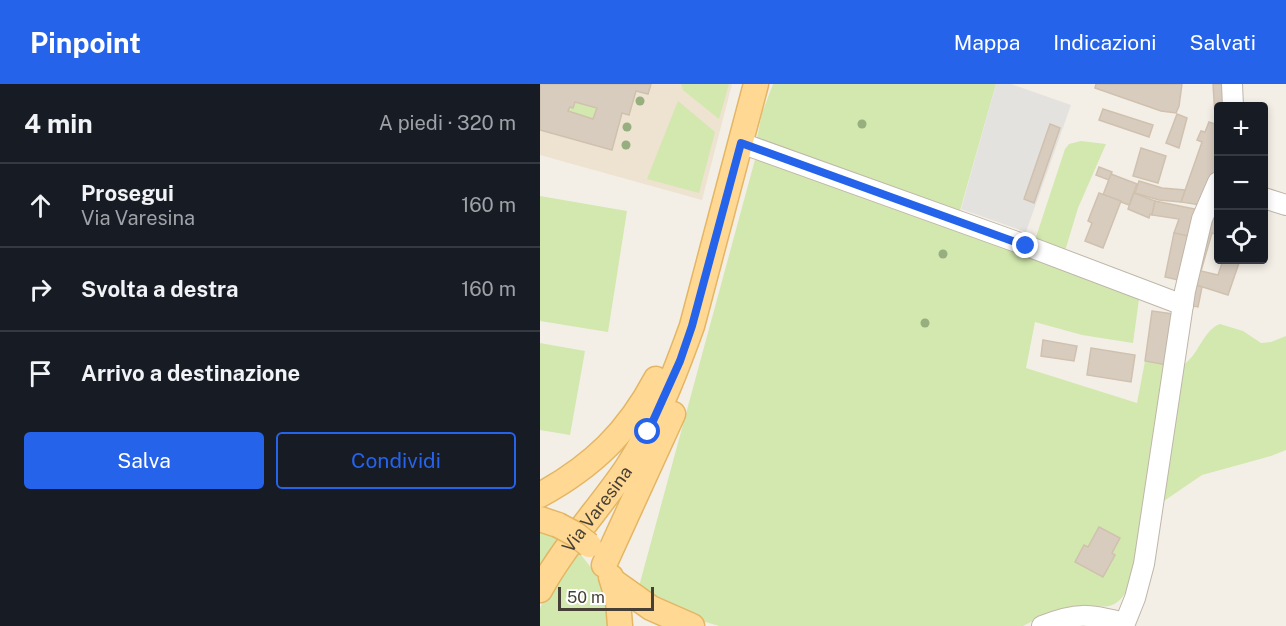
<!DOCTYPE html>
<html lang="it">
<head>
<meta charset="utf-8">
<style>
	:root { --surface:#171b24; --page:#20242c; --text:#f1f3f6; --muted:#9ea1a6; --line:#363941; --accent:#2563eb }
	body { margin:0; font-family:"Public Sans",sans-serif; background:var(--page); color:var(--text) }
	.controls { position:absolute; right:18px; top:18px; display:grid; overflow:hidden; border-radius:6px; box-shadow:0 3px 9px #0003 }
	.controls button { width:54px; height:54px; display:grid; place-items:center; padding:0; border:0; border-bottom:2px solid var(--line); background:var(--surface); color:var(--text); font:30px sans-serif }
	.scale { position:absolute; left:18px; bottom:15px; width:96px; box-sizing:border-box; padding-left:6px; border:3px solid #463f35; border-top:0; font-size:16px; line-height:21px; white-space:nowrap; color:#463f35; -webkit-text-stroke:4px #fff; paint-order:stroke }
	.stop { position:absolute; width:18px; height:18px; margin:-14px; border:4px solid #2563eb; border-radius:50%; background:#fff }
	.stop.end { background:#2563eb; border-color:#fff; box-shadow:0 2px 6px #0008 }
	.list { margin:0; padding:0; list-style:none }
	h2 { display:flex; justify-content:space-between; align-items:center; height:78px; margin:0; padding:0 24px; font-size:26px }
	h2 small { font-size:20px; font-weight:400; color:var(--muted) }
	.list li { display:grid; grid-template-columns:39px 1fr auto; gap:18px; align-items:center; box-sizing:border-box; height:84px; padding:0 24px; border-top:2px solid var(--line) }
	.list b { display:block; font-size:22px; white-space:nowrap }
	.list p { margin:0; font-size:20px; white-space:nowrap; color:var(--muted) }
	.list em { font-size:20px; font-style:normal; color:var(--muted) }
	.actions { display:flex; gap:12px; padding:18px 24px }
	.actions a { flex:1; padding:14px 0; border:2px solid var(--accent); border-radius:6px; text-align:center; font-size:21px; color:var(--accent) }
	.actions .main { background:var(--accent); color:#fff }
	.icon { flex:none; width:33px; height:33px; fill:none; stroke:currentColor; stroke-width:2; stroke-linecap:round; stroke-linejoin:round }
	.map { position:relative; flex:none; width:746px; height:542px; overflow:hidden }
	header { display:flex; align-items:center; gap:36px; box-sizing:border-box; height:84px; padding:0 30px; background:var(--accent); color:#fff }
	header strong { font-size:28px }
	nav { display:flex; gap:33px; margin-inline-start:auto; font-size:21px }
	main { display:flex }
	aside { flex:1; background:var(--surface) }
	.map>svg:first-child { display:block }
	.education { fill:#ede3d0 }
	.green { fill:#d2e8af }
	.parking { fill:#e4e2de }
	.building { fill:#d8ccbf; stroke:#d0c1af; stroke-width:1.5; fill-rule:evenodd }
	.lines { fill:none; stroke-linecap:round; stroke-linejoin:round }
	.minor-casing { stroke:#bfb6a9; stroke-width:22 }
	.major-casing { stroke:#e4b563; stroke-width:27 }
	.minor { stroke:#fff; stroke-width:20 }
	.major { stroke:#ffd994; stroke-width:24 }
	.major-bridge-casing { stroke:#e4b563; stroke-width:27; stroke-linecap:butt }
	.major-bridge { stroke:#ffd994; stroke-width:24 }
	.tree { fill:#97ae7e }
	.route { stroke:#2563eb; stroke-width:8 }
	.labels { text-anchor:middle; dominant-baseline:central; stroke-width:4.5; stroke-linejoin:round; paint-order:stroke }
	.street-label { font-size:18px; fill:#463f35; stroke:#fff }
</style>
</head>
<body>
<header>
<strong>Pinpoint</strong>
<nav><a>Mappa</a><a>Indicazioni</a><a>Salvati</a></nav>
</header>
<main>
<aside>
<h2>4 min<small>A piedi · 320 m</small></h2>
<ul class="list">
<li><svg class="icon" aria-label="ahead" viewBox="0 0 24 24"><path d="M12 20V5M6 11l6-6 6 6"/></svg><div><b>Prosegui</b><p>Via Varesina</p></div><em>160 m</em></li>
<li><svg class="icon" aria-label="right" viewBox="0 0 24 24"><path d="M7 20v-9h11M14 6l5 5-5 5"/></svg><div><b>Svolta a destra</b></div><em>160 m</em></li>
<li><svg class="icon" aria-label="arrive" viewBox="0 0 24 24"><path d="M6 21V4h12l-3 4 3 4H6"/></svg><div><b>Arrivo a destinazione</b></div></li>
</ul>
<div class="actions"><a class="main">Salva</a><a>Condividi</a></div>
</aside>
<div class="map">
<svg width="746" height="542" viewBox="0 0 746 542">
	<rect width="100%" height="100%" fill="#f3efe6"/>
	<polygon class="education" points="0,0 192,0 162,116 0,71"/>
	<g class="green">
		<polygon points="141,0 189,0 179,35 143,6"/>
		<polygon points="233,0 456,0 419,130 216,59 222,29"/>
		<polygon points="138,17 175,48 159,109 107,95"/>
		<polygon points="35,18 57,24 53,35 28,27 30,23 33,23"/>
		<polygon points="541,57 566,60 538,124 525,167 495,156 525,65 529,60"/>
		<path d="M216 72 600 208 593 259 542 251 495 238 486 284 597 319 605 277 633 282 596 479C592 493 587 518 569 522 561 524 550 520 541 522 520 525 501 532 483 542H179L152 534 98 506Z"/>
		<polygon points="0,112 87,127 68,248 0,237"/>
		<path d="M680 240 703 247 721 259 731 258 746 252V366L731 372 662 391 618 421 643 281C659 271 663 246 680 240Z"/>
		<polygon points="0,259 45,267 30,351 0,346"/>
		<polygon points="0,447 22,456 0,488"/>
		<path d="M36 465C58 491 69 507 71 542H0V524L4 515Z"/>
	</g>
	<polygon class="parking" points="456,0 471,0 531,21 486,148 421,125"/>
	<g class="building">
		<path d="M0 0H111L108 10 96 7 89 31 82 29 72 66 0 46ZM35 18 57 24 53 35 28 27 30 23 33 24Z"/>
		<polygon points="556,0 642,0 639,22 636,29 621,27 555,4"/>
		<polygon points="673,0 687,0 688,22 678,22 678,31 675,31"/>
		<polygon points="563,25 613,41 609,53 559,36"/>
		<polygon points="637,30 647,34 639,64 626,59"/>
		<polygon points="669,38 678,41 678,80 669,106 660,121 641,118 662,58 657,56 661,47 665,48"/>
		<polygon points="510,40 520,44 494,119 484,115"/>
		<polygon points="601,64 626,72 618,99 593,92"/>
		<polygon points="559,83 572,88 569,96 556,91"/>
		<polygon points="571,90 597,100 589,121 563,111"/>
		<polygon points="599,97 622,104 645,106 641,118 619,116 595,109"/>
		<polygon points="559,109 581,117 563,164 545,157 552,139 548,137"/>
		<polygon points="594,109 615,117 612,131 610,130 609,134 588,125"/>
		<polygon points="615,117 660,126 653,153 634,149 639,135 612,131"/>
		<polygon points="675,126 678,127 678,151 672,149 661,187 678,191 683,176 700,176 688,211 647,198"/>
		<polygon points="634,149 653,153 643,197 625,193"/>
		<polygon points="651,200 662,203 658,223 647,221"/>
		<polygon points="612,227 640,231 633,282 605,277"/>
		<polygon points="503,256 537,262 534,277 501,272"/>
		<polygon points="551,264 595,271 591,298 547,291"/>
		<polygon points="559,443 580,454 572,469 575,471 563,493 535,478 544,461 548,463"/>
	</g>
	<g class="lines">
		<g class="minor-casing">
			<g id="minor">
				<polyline points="692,0 693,22"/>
				<polyline points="201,59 474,157 643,221"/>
				<polyline points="724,114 746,121"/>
				<path d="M502 542C537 528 548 530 585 539L595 514 604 480 645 207 662 135 678 98"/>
			</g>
		</g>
		<g class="major-casing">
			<g id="major">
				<path d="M0 411C53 382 88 348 116 295"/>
				<polyline points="0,435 18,441"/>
				<polyline points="64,481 133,330"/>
				<polyline points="71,493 78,516 80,542"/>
				<polyline points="73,497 111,524 152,542"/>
				<path id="s1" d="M0 506C24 462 58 426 86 385 115 341 134 292 152 242L216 0"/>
			</g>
		</g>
		<use href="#minor" class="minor"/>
		<use href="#major" class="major"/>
		<g class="major-bridge-casing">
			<polyline id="major-bridge" points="18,441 35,450 49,461"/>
		</g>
		<use href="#major-bridge" class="major-bridge"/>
	</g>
	<g class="tree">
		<circle cx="100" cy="17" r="4.5"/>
		<circle cx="322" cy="40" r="4.5"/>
		<circle cx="87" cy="43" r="4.5"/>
		<circle cx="86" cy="61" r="4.5"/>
		<circle cx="403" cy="170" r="4.5"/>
		<circle cx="385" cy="239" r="4.5"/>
	</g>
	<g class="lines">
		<polyline class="route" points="108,348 140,277 152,242 201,59 486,162"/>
	</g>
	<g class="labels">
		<g class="street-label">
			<text stroke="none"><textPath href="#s1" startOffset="99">Via Varesina</textPath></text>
		</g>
	</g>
</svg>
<div class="controls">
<button>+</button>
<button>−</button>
<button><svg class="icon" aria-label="locate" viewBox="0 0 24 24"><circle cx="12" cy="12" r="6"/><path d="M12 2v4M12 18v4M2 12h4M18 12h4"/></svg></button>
</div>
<div class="scale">50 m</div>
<div class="stop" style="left:108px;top:348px"></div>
<div class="stop end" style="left:486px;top:162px"></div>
</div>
</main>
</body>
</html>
